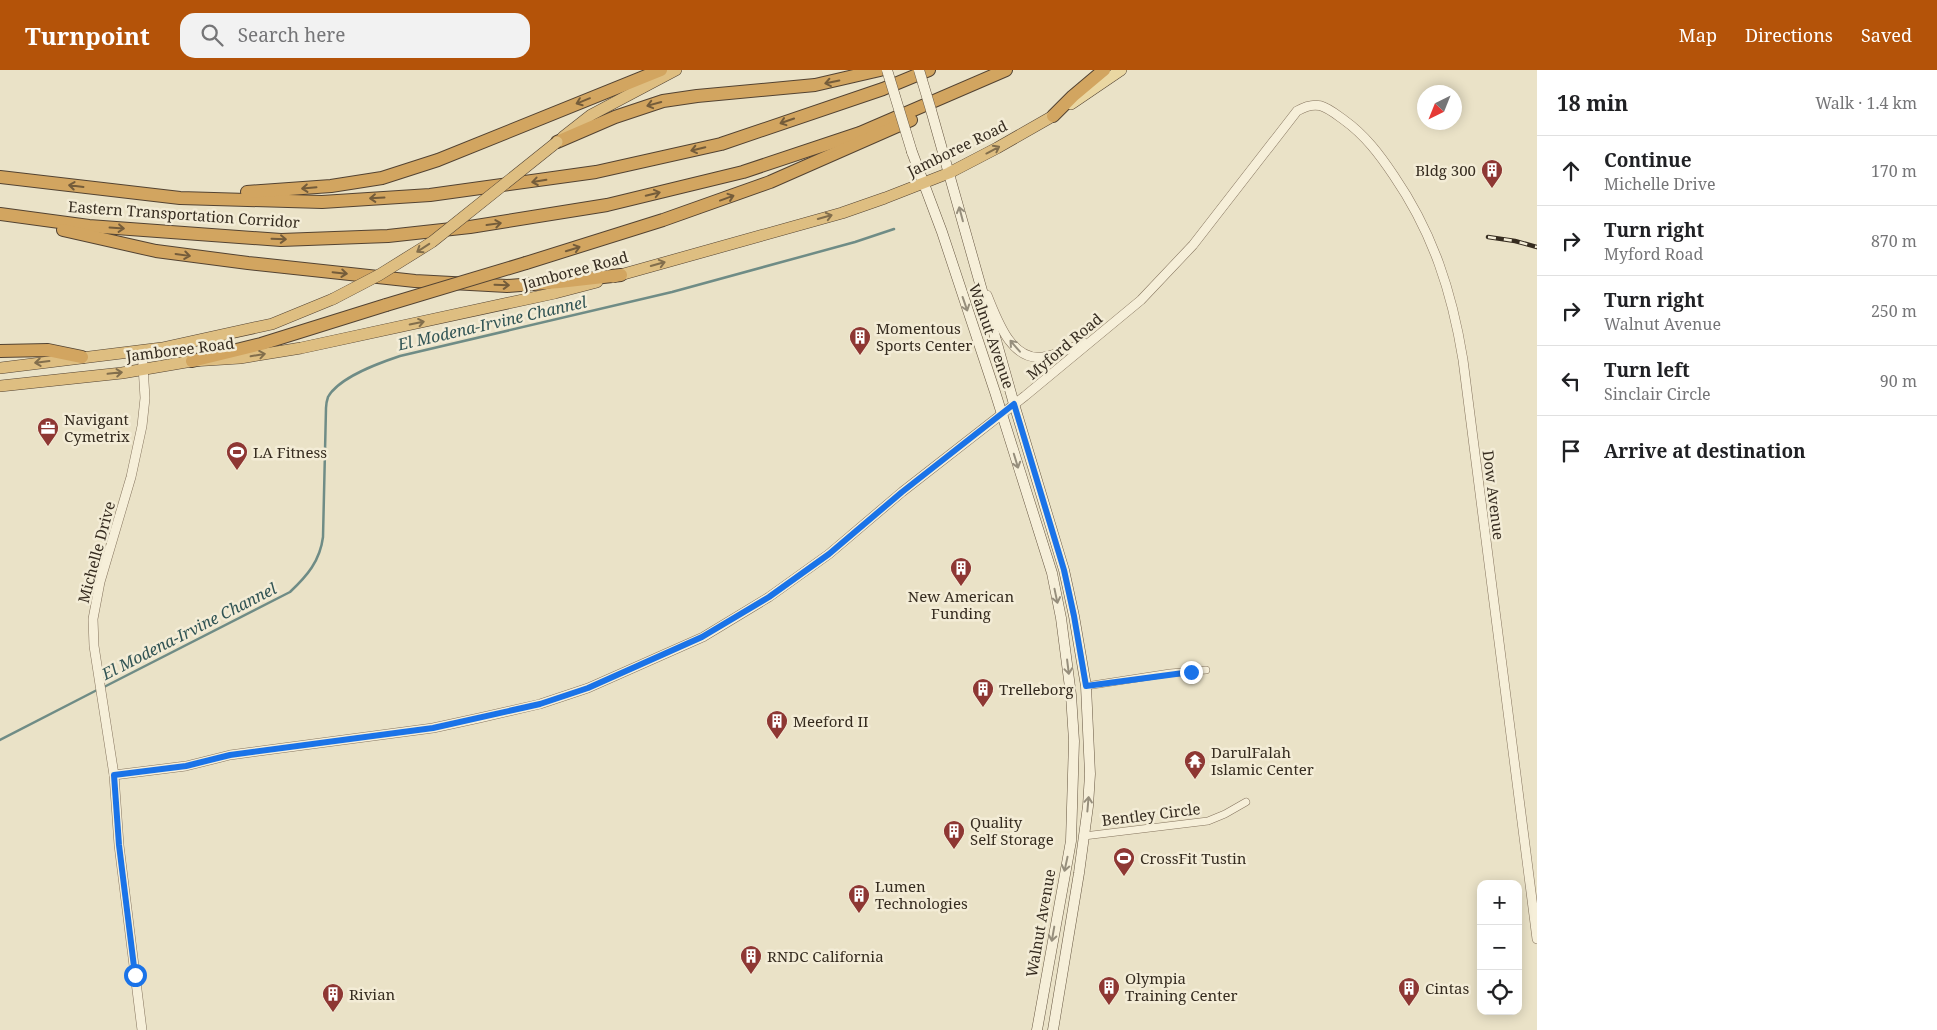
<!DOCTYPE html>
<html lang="en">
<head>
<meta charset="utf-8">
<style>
	:root { --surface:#fff; --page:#f2f2f2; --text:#202124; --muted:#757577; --line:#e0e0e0; --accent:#b45309 }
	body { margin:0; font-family:"Noto Serif",serif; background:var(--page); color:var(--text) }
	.controls { position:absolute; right:15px; bottom:15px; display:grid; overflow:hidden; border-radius:10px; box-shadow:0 2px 12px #0003 }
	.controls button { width:45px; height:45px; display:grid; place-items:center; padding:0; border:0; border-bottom:1px solid var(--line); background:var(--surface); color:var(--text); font:25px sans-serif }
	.compass { position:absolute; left:1417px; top:15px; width:45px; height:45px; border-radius:50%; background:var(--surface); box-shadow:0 2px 12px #0003; rotate:223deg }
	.stop { position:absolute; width:15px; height:15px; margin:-11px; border:4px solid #1a73e8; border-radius:50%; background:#fff }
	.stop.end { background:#1a73e8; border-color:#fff; box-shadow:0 1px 5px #0008 }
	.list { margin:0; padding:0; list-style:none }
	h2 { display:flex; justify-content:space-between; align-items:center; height:65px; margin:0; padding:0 20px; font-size:21px }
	h2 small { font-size:16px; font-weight:400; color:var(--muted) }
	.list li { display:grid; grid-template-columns:32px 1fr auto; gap:15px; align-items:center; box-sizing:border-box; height:70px; padding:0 20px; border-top:1px solid var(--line) }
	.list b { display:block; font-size:19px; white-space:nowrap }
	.list p { margin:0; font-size:16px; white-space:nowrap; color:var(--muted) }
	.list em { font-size:16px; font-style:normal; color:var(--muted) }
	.icon { flex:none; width:28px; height:28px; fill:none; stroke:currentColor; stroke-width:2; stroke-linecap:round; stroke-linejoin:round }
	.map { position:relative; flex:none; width:1537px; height:960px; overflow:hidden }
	header { display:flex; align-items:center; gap:30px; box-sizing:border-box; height:70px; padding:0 25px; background:var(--accent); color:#fff }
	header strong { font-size:24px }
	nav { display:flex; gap:28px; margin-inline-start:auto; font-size:18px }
	.search { width:350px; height:45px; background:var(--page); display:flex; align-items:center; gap:12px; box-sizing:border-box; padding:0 18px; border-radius:15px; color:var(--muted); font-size:19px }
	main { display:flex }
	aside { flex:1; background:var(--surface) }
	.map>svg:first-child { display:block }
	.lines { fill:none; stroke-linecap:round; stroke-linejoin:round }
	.stream { stroke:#6f8c86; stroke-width:2.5 }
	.minor-casing { stroke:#85745e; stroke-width:8 }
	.tertiary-casing { stroke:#85745e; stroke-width:10 }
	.secondary-casing { stroke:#665641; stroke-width:11 }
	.primary-casing { stroke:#534332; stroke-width:12 }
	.trunk-casing { stroke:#534332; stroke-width:12 }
	.motorway-casing { stroke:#534332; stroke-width:14 }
	.minor { stroke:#f6efd9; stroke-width:7 }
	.tertiary { stroke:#f6efd9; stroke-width:9 }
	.secondary { stroke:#f6efd9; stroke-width:10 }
	.primary { stroke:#ead7a2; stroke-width:11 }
	.trunk { stroke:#debe81; stroke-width:11 }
	.motorway { stroke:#d2a560; stroke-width:12 }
	.rail-casing { stroke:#362c20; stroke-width:4.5 }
	.rail { stroke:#f3ecd6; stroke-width:2.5; stroke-dasharray:8; stroke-linecap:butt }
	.secondary-bridge-casing { stroke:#665641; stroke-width:11; stroke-linecap:butt }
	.trunk-bridge-casing { stroke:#534332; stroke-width:12; stroke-linecap:butt }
	.motorway-bridge-casing { stroke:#534332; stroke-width:14; stroke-linecap:butt }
	.secondary-bridge { stroke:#f6efd9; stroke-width:10 }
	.trunk-bridge { stroke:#debe81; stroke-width:11 }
	.motorway-bridge { stroke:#d2a560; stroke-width:12 }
	.oneway { stroke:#745c3a }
	.oneway2 { stroke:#826e4c }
	.oneway3 { stroke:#968e7c }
	.route { stroke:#1a73e8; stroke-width:6 }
	.labels { text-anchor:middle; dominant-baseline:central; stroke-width:5; stroke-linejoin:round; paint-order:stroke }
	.street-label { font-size:15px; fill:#362c20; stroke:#f3ecd6 }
	.poi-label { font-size:15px; fill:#362c20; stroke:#f3ecd6; text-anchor:start }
	.water-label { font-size:16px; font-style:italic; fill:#315454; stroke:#f3ecd6 }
</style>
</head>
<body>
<header>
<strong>Turnpoint</strong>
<div class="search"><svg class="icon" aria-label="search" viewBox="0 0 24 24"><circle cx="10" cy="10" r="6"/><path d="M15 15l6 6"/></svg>Search here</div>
<nav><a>Map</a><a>Directions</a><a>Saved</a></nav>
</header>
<main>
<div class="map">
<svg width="1537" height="960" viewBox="0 0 1537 960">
	<rect width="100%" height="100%" fill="#eae2c7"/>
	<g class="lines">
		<g class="stream">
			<path d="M104 617 290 522C307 506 320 491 323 467L326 338C326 335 327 330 328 327 339 307 379 293 400 286L672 222 855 172 894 159"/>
			<polyline points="0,670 99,619"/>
		</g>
		<g class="minor-casing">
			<g id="minor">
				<polyline points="1086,616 1170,603 1206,600"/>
				<polyline points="1084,766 1208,751 1225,744 1246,732"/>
			</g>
		</g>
		<g class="tertiary-casing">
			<g id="tertiary">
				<path d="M987 225C997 249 1011 292 1043 287 1057 285 1071 278 1084 273"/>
				<path d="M114 705 186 696 230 685 433 658 479 648 540 634 588 618 703 567 769 527 829 484 902 422 1025 326 1141 230 1193 175 1297 41C1318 29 1326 37 1344 50 1365 65 1380 85 1394 106 1433 163 1452 222 1463 290L1537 869"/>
				<polyline points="142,960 119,775 114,705 94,576 93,549 100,512 131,407 142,356 145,328 142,280"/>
			</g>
		</g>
		<g class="secondary-casing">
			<g id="secondary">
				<polyline points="931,40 1014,334 1064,500 1074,546 1086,616 1090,704 1088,736 1079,803 1053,960"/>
				<polyline points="912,82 942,162 995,322 1052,503 1061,548 1071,625 1074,671 1071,771 1037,960"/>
			</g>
		</g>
		<g class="primary-casing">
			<polyline id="primary" points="1071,34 1121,0"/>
		</g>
		<g class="trunk-casing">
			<g id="trunk">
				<polyline points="563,67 591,45 676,0"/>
				<polyline points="613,207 842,143 885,128 949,103 997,78 1053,46"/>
				<polyline points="0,298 162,278 272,254 333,229"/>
				<polyline points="0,316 122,303 192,291 240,288 301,278 555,223 597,212"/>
			</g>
		</g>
		<g class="motorway-casing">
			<g id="motorway">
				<polyline points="1053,46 1073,26 1104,0"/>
				<polyline points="557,72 615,47 663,31 697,26 815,15 880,0"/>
				<polyline points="0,107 180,128 322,132 430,125 596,102 721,74 883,19 929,0"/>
				<polyline points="247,122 331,116 382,108 438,90 661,0"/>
				<polyline points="0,144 89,156 281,170 388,166 470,157 607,135 743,102 860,63 1006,0"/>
				<polyline points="63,160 156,181 248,193 415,211 507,216 559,212 621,205"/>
				<polyline points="526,193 663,150 770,112 911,50"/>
				<polyline points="0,281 48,280 82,287"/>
				<polyline points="192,291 261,274 386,235"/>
			</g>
		</g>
		<use href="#minor" class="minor"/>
		<use href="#tertiary" class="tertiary"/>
		<use href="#secondary" class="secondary"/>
		<use href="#primary" class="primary"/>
		<use href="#trunk" class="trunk"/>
		<use href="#motorway" class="motorway"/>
		<g class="rail-casing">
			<polyline id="rail" points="1488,167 1515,171 1537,177"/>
		</g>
		<use href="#rail" class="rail"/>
		<g class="secondary-bridge-casing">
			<g id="secondary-bridge">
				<polyline points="887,0 912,82"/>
				<polyline points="919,0 931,40"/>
			</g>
		</g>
		<g class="trunk-bridge-casing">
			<polyline id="trunk-bridge" points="333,229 379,205 432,172 557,72"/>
		</g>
		<g class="motorway-bridge-casing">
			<polyline id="motorway-bridge" points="386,235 526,193"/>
		</g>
		<use href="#secondary-bridge" class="secondary-bridge"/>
		<use href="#trunk-bridge" class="trunk-bridge"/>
		<use href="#motorway-bridge" class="motorway-bridge"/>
	</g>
	<defs><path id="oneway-shaft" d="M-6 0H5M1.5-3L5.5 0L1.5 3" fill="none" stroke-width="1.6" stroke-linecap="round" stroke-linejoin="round" transform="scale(1.25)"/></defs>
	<g class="oneway">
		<use href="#oneway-shaft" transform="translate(832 12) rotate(168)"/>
		<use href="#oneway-shaft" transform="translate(583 31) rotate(158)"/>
		<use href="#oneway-shaft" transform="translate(654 34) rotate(165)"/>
		<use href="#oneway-shaft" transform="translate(787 51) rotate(161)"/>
		<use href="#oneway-shaft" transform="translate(698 79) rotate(167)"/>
		<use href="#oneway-shaft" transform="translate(539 111) rotate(171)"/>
		<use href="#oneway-shaft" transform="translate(76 116) rotate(-173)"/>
		<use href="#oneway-shaft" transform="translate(309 118) rotate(175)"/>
		<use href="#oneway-shaft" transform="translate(653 124) rotate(-14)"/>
		<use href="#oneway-shaft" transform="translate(377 128) rotate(177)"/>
		<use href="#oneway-shaft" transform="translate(727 128) rotate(-20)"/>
		<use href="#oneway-shaft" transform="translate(494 154) rotate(-8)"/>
		<use href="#oneway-shaft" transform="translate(117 158) rotate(4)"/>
		<use href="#oneway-shaft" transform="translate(279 169) rotate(2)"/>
		<use href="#oneway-shaft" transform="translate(573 179) rotate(-17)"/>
		<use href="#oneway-shaft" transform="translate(183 185) rotate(8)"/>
		<use href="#oneway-shaft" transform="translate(340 203) rotate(6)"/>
		<use href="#oneway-shaft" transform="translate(502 215) rotate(2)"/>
	</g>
	<g class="oneway2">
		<use href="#oneway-shaft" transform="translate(993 80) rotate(-28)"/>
		<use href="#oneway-shaft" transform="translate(825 147) rotate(-16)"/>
		<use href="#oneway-shaft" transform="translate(423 178) rotate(147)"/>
		<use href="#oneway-shaft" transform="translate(658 194) rotate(-16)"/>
		<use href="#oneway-shaft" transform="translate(417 253) rotate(-12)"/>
		<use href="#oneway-shaft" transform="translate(258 285) rotate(-10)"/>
		<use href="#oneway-shaft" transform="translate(42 292) rotate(173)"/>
		<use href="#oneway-shaft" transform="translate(115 303) rotate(-6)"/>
	</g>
	<g class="oneway3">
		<use href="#oneway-shaft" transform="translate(961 144) rotate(-105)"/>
		<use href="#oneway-shaft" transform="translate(965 234) rotate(71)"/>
		<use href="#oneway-shaft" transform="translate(1015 276) rotate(-131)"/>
		<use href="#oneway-shaft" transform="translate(1016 391) rotate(73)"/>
		<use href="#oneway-shaft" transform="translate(1056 526) rotate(78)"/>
		<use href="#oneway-shaft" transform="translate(1068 597) rotate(83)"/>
		<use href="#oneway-shaft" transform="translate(1088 734) rotate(-85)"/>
		<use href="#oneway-shaft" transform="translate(1066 794) rotate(102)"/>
		<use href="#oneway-shaft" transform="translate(1053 864) rotate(100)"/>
	</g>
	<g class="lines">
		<polyline class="route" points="135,905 119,775 114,705 186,696 230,685 433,658 540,634 588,618 702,567 769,527 829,484 902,422 1014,334 1064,500 1074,546 1086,616 1191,602"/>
	</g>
	<defs>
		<g id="building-pin" transform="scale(1.125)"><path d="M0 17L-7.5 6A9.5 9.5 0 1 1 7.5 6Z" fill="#8e3733" stroke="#f3ecd6"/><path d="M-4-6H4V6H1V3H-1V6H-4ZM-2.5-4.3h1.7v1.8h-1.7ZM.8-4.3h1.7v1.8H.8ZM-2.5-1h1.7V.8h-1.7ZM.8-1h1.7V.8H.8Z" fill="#fff"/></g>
		<g id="office-pin" transform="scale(1.125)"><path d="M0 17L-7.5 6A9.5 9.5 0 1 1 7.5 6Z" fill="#8e3733" stroke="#f3ecd6"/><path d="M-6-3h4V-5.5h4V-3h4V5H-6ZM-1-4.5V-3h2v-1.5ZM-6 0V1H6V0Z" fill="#fff"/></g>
		<g id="stadium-pin" transform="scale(1.125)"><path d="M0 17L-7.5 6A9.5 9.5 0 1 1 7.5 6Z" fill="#8e3733" stroke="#f3ecd6"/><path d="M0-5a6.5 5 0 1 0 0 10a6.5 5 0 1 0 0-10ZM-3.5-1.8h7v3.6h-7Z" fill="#fff"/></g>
		<g id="temple-pin" transform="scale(1.125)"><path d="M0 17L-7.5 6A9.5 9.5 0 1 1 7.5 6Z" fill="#8e3733" stroke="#f3ecd6"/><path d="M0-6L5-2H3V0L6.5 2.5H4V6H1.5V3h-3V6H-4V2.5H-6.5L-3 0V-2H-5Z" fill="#fff"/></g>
	</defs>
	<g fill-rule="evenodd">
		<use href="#building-pin" x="1492" y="100"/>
		<use href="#building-pin" x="860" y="267"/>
		<use href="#office-pin" x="48" y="358"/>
		<use href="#stadium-pin" x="237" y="382"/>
		<use href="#building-pin" x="961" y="498"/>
		<use href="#building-pin" x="983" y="619"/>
		<use href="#building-pin" x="777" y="651"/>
		<use href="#temple-pin" x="1195" y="691"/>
		<use href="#building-pin" x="954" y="761"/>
		<use href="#stadium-pin" x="1124" y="788"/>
		<use href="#building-pin" x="859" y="825"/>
		<use href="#building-pin" x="751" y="886"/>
		<use href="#building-pin" x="1109" y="917"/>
		<use href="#building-pin" x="1409" y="918"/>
		<use href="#building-pin" x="333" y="924"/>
	</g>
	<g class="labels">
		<g class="street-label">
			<text transform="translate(957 78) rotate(-26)">Jamboree Road</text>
			<text transform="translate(184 144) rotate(4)">Eastern Transportation Corridor</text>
			<text transform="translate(575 200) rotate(-15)">Jamboree Road</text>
			<text transform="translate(992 266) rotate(71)">Walnut Avenue</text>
			<text transform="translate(1064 276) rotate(-40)">Myford Road</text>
			<text transform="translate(180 279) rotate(-7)">Jamboree Road</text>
			<text transform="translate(1494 425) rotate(83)">Dow Avenue</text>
			<text transform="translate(96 482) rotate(-75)">Michelle Drive</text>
			<text transform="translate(1151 744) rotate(-7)">Bentley Circle</text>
			<text transform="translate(1040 853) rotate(-80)">Walnut Avenue</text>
		</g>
		<g class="poi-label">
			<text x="1476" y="100" text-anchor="end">Bldg 300</text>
			<text x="876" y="258">Momentous<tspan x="876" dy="17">Sports Center</tspan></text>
			<text x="64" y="349">Navigant<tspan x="64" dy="17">Cymetrix</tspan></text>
			<text x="253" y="382">LA Fitness</text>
			<text x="961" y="526" text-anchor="middle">New American<tspan x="961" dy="17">Funding</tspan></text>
			<text x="999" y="619">Trelleborg</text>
			<text x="793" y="651">Meeford II</text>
			<text x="1211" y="682">DarulFalah<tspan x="1211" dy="17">Islamic Center</tspan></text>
			<text x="970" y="752">Quality<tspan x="970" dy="17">Self Storage</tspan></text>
			<text x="1140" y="788">CrossFit Tustin</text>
			<text x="875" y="816">Lumen<tspan x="875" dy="17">Technologies</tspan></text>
			<text x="767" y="886">RNDC California</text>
			<text x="1125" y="908">Olympia<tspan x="1125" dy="17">Training Center</tspan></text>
			<text x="1425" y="918">Cintas</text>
			<text x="349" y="924">Rivian</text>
		</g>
		<g class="water-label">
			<text transform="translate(492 253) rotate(-13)">El Modena-Irvine Channel</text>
			<text transform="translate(189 561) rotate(-27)">El Modena-Irvine Channel</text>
		</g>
	</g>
</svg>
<div class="controls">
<button>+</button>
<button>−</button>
<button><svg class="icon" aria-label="locate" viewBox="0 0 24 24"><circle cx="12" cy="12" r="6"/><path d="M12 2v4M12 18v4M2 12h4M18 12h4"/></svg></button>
</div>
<svg class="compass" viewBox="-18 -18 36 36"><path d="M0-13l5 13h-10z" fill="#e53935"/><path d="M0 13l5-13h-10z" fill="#757577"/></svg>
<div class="stop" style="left:135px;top:905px"></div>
<div class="stop end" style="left:1191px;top:602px"></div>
</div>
<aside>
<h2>18 min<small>Walk · 1.4 km</small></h2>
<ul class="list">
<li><svg class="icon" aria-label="ahead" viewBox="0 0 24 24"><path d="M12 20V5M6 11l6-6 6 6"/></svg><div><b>Continue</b><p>Michelle Drive</p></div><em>170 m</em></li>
<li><svg class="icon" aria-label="right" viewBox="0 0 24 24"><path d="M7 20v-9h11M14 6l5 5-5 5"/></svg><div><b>Turn right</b><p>Myford Road</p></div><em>870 m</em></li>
<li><svg class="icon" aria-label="right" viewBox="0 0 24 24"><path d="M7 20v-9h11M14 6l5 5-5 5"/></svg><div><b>Turn right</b><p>Walnut Avenue</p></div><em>250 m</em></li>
<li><svg class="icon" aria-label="left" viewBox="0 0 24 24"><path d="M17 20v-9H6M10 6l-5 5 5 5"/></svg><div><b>Turn left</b><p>Sinclair Circle</p></div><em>90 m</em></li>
<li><svg class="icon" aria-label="arrive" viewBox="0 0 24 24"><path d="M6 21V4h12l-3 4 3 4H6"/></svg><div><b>Arrive at destination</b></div></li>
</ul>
</aside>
</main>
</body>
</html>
